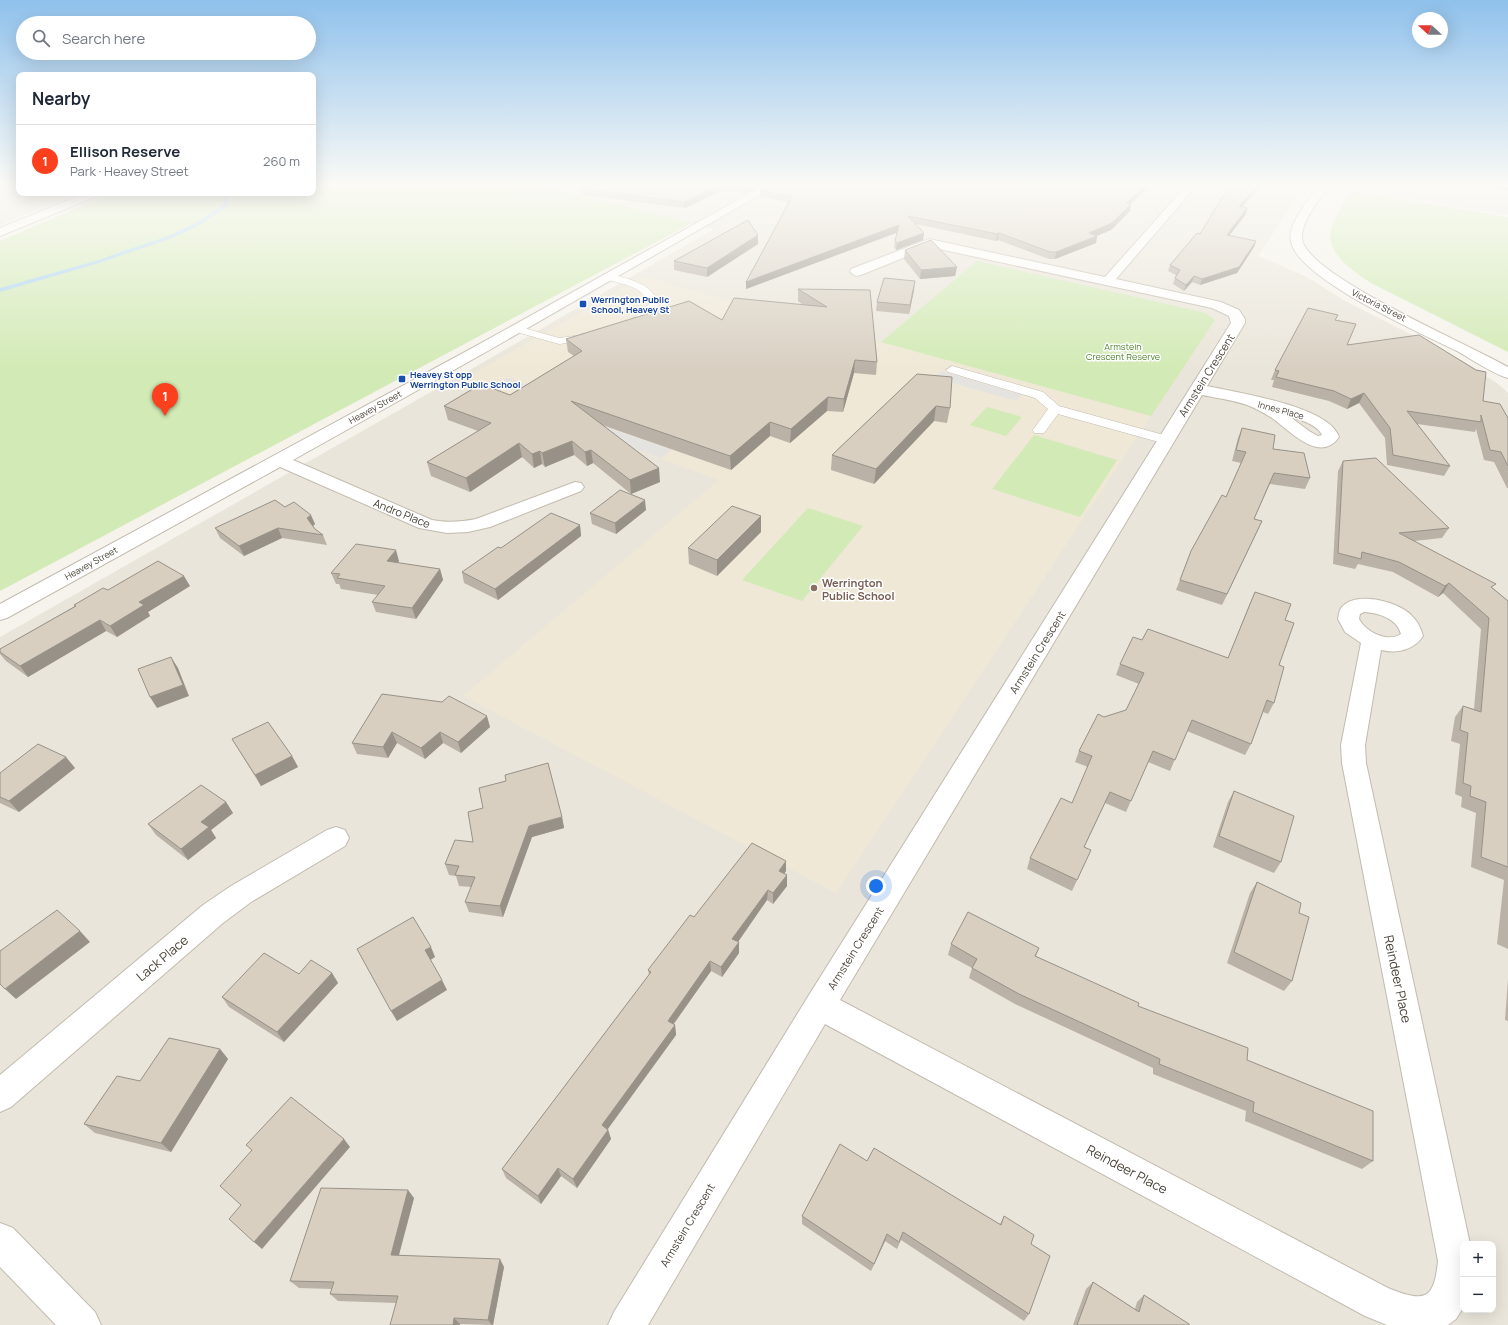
<!DOCTYPE html>
<html lang="en">
<head>
<meta charset="utf-8">
<style>
	:root { --surface:#fff; --page:#f2f2f3; --text:#1f2937; --muted:#747a83; --line:#e0e1e3; --accent:#fc3f1d }
	body { margin:0; font-family:Manrope,sans-serif; background:var(--page); color:var(--text) }
	.controls { position:absolute; right:12px; bottom:12px; display:grid; overflow:hidden; border-radius:8px; box-shadow:0 4px 16px #0002 }
	.controls button { width:36px; height:36px; display:grid; place-items:center; padding:0; border:0; border-bottom:1px solid var(--line); background:var(--surface); color:var(--text); font:20px sans-serif }
	.compass { position:absolute; left:1412px; top:12px; width:36px; height:36px; border-radius:50%; background:var(--surface); box-shadow:0 4px 16px #0002; rotate:291deg }
	.you { position:absolute; left:876px; top:886px; width:14px; height:14px; margin:-10px; border:3px solid #fff; border-radius:50%; background:#1a73e8; box-shadow:0 0 0 6px #1a73e833 }
	.badge { display:grid; place-items:center; width:26px; height:26px; border-radius:50%; background:var(--accent); color:#fff; font-size:13px; font-weight:700 }
	.pin { position:absolute; translate:-50% -33px; filter:drop-shadow(0 1px 2px #0008) }
	.pin::after { content:''; position:absolute; top:21px; width:14px; height:12px; background:inherit; clip-path:polygon(0 0,100% 0,50% 100%) }
	.list { margin:0; padding:0; list-style:none }
	h2 { display:flex; justify-content:space-between; align-items:center; height:52px; margin:0; padding:0 16px; font-size:17px }
	h2 small { font-size:13px; font-weight:400; color:var(--muted) }
	.list li { display:grid; grid-template-columns:26px 1fr auto; gap:12px; align-items:center; box-sizing:border-box; height:72px; padding:0 16px; border-top:1px solid var(--line) }
	.list b { display:block; font-size:15px; white-space:nowrap }
	.list p { margin:0; font-size:13px; white-space:nowrap; color:var(--muted) }
	.list em { font-size:13px; font-style:normal; color:var(--muted) }
	.icon { flex:none; width:22px; height:22px; fill:none; stroke:currentColor; stroke-width:2; stroke-linecap:round; stroke-linejoin:round }
	.map { position:relative; flex:none; width:1508px; height:1325px; overflow:hidden }
	.search { position:absolute; background:var(--surface); box-shadow:0 4px 16px #0002; left:16px; top:16px; width:300px; height:44px; display:flex; align-items:center; gap:10px; box-sizing:border-box; padding:0 14px; border-radius:22px; color:var(--muted); font-size:15px }
	.panel { position:absolute; background:var(--surface); box-shadow:0 4px 16px #0002; left:16px; top:72px; width:300px; height:124px; border-radius:8px }
	.map>svg:first-child { display:block }
	.residential { fill:#eae5da; fill-rule:evenodd }
	.education { fill:#efe8d6 }
	.green { fill:#d2eab5 }
	.parking { fill:#e5e3e0 }
	.lines { fill:none; stroke-linecap:round; stroke-linejoin:round }
	.stream { fill:#a9d4f2; fill-rule:evenodd }
	.service-casing { stroke:#c2bbae; stroke-width:1 }
	.minor-casing { stroke:#c2bbae; stroke-width:2 }
	.tertiary-casing { stroke:#c2bbae; stroke-width:2 }
	.service { fill:#fff; fill-rule:evenodd }
	.minor { fill:#fff; fill-rule:evenodd }
	.tertiary { fill:#fff; fill-rule:evenodd }
	.wall { fill:#bab2a6 }
	.shaded-wall { fill:#979187 }
	.building { fill:#d8cfc1; stroke:#979187 }
	.transit-dot { fill:#1a4fb4; stroke:#fff; stroke-width:1.5 }
	.education-dot { fill:#8d6e63; stroke:#fff; stroke-width:1.5 }
	.labels { text-anchor:middle; dominant-baseline:central; stroke-width:3; stroke-linejoin:round; paint-order:stroke }
	.far-transit-label { font-size:9px; font-weight:bold; fill:#164399; stroke:#fff; text-anchor:start }
	.far-street-label { font-size:9px; fill:#4b4439; stroke:#fff }
	.far-park-label { font-size:9px; fill:#4a7f2a; stroke:#fff }
	.street-label { font-size:11px; fill:#4b4439; stroke:#fff }
	.education-label { font-size:11px; font-weight:bold; fill:#785e54; stroke:#fff; text-anchor:start }
	.near-street-label { font-size:13px; fill:#4b4439; stroke:#fff }
</style>
</head>
<body>
<div class="map">
<svg width="1508" height="1325" viewBox="0 0 1508 1325">
	<rect width="100%" height="100%" fill="#f6f3ec"/>
	<g class="residential">
		<polygon points="0,186 19,186 19,193 79,193 0,225"/>
		<path d="M544 186H1304L1258 256 1305 276 1347 302 1461 360 1498 384 1508 393V1325H0V637L489 359 714 229ZM1463 1244H1493V1310H1463Z"/>
	</g>
	<polygon class="education" points="643,277 1151,416 836,893 463,696 719,480 455,384"/>
	<g class="green">
		<polygon points="313,186 544,186 692,223 0,591 0,241 112,193 313,193"/>
		<path d="M1352 191 1508 217V352L1371 283C1354 272 1325 253 1331 229 1335 216 1345 202 1352 191Z"/>
		<polygon points="977,261 1206,313 1215,320 1151,416 881,342"/>
		<polygon points="987,407 1022,417 1006,436 970,425"/>
		<polygon points="1034,435 1117,460 1080,517 992,489"/>
		<polygon points="808,508 863,526 802,601 742,580"/>
	</g>
	<g class="parking">
		<polygon points="1362,186 1459,186 1508,193 1508,215 1388,195 1389,193 1360,188"/>
		<polygon points="942,371 1022,395 1016,401 935,378"/>
		<polygon points="508,378 540,389 529,395 497,384"/>
		<polygon points="604,426 672,450 661,458 593,434"/>
	</g>
	<g class="lines">
		<polygon class="stream" points="226,193 230,193 226,208 196,227 172,238 99,263 0,292 0,288 95,261 168,236 192,225 222,206"/>
		<g class="service-casing">
			<g id="service">
				<path d="M609 274C629 279 653 283 659 305 652 315 634 333 620 329L619 327 620 325 635 317 649 304C644 286 621 284 605 279L604 277 605 275Z"/>
				<polygon points="517,326 559,338 590,334 596,337 590,340 559,344 513,331 512,329 513,327"/>
				<polygon points="952,366 1043,392 1059,406 1171,437 1172,440 1166,444 1058,414 1044,433 1034,433 1033,430 1048,409 1035,398 948,372 946,370"/>
			</g>
		</g>
		<g class="minor-casing">
			<g id="minor">
				<path d="M763 186H775L486 352 293 460 432 520C447 523 461 522 476 519L575 482 581 483 584 487 581 491 490 527 468 532 447 533 419 528 280 467 7 618 0 620V604L476 346Z"/>
				<path d="M1186 186H1196L1116 279 1221 302 1239 310 1245 319V323L1207 386C1238 393 1329 406 1339 437 1320 465 1288 429 1272 418 1264 413 1255 408 1247 405 1233 400 1217 398 1202 395L840 1000 1388 1288C1425 1303 1434 1300 1438 1261L1342 763 1341 745 1361 643 1345 632 1338 619C1339 615 1339 610 1342 607 1356 590 1401 602 1413 617 1418 622 1421 629 1423 636 1414 650 1397 654 1381 650L1365 745 1366 763 1470 1244H1463V1308L1456 1319 1448 1325H1387L1365 1316 825 1024 648 1325H608L614 1312 809 995 1231 323 1229 316 1212 308 930 247 861 275 856 276 850 272 851 269 929 239 1105 277ZM1289 416C1299 419 1318 425 1322 435L1318 436 1309 431ZM1364 612C1378 613 1397 618 1401 634 1387 643 1366 632 1359 619L1360 614Z"/>
				<polygon points="86,193 101,193 100,195 0,236 0,228"/>
				<polygon points="336,827 345,830 349,838 345,846 251,902 223,923 11,1107 0,1112 0,1075 203,905 231,886 327,830"/>
				<polygon points="0,1223 13,1228 95,1312 101,1325 56,1325 0,1267"/>
			</g>
		</g>
		<g class="tertiary-casing">
			<path id="tertiary" d="M1319 186H1329C1320 199 1297 226 1303 243 1318 280 1468 344 1508 367V378C1493 374 1471 359 1457 351 1421 333 1300 280 1291 242 1287 224 1309 199 1319 186Z"/>
		</g>
		<use href="#service" class="service"/>
		<use href="#minor" class="minor"/>
		<use href="#tertiary" class="tertiary"/>
	</g>
	<g class="wall">
		<polygon points="585,186 761,186 746,193 723,190 685,208 582,195 581,189"/>
		<polygon points="967,186 970,188 1131,204 1130,211 1111,230 1096,236 1097,236 1096,243 1055,259 1049,259 998,240 996,241 916,224 924,233 923,240 896,250 894,247 895,241 897,232 746,289 788,202 760,196 760,190"/>
		<polygon points="1229,186 1261,186 1242,207 1247,208 1246,214 1229,236 1256,241 1254,247 1237,273 1200,285 1192,282 1184,291 1173,284 1176,275 1168,271 1170,265 1200,234"/>
		<polygon points="1472,186 1508,186 1508,191"/>
		<polygon points="758,235 758,244 707,277 674,270 674,261"/>
		<polygon points="905,250 957,267 955,276 920,279 904,259"/>
		<polygon points="798,289 870,290 877,362 876,375 854,373 843,412 827,411 790,443 770,436 731,470 602,425 660,482 631,494 593,463 587,466 574,455 545,467 542,464 534,468 522,457 470,492 431,476 427,462 478,431 448,420 444,406 510,395 574,356 568,352 566,339 722,320 803,305 798,301"/>
		<polygon points="914,290 909,314 876,311 877,302"/>
		<polygon points="1336,320 1347,345 1483,401 1508,418 1508,488 1507,488 1494,462 1484,460 1476,429 1475,432 1417,424 1450,466 1444,476 1387,465 1385,438 1359,403 1347,409 1329,401 1272,387 1274,380 1271,380 1275,370"/>
		<polygon points="917,374 950,408 947,423 934,421 874,484 831,470 832,455"/>
		<polygon points="1242,428 1273,449 1310,478 1305,489 1270,484 1254,519 1262,521 1222,605 1176,590 1191,551 1226,497 1241,463 1232,461 1238,438"/>
		<polygon points="1343,461 1449,528 1442,538 1414,541 1493,588 1508,601 1508,949 1497,944 1504,880 1471,867 1476,813 1461,807 1462,797 1455,794 1460,744 1451,741 1455,717 1463,706 1474,709 1481,629 1443,593 1438,597 1393,572 1358,564 1355,569 1333,564 1338,471"/>
		<polygon points="285,507 315,524 313,526 315,529 323,535 327,545 282,538 244,556 220,538 215,528"/>
		<polygon points="646,510 616,534 592,524 590,513"/>
		<polygon points="580,525 581,536 498,600 464,583 462,572 501,548"/>
		<polygon points="761,532 717,576 689,564 688,548"/>
		<polygon points="399,561 398,563 440,569 443,580 416,619 376,612 372,602 378,595 341,589 339,584 336,584 331,573"/>
		<polygon points="190,586 148,612 150,616 117,637 106,631 28,677 6,661 0,654 0,649 75,606 74,605 108,590"/>
		<polygon points="1255,592 1285,620 1279,665 1274,703 1268,714 1263,712 1251,744 1245,755 1187,731 1170,771 1148,762 1126,812 1105,803 1084,847 1086,861 1072,891 1027,869 1030,858 1072,803 1088,767 1075,762 1079,751 1104,717 1126,710 1139,684 1116,675 1120,664 1142,640 1228,658 1250,603"/>
		<polygon points="382,694 490,727 461,753 443,743 425,759 397,743 388,758 357,754 352,743"/>
		<polygon points="232,739 292,756 298,767 261,786"/>
		<polygon points="75,768 19,812 0,803 0,773"/>
		<polygon points="1234,791 1281,862 1274,873 1213,847 1228,802"/>
		<polygon points="226,802 233,813 211,830 216,838 188,860 156,835 148,824"/>
		<polygon points="562,817 564,828 532,837 503,917 469,912 465,902 471,887 459,886 456,876 449,875 445,864"/>
		<polygon points="786,871 784,874 787,875 787,886 773,904 767,900 738,942 739,953 722,977 711,971 674,1024 675,1025 676,1035 608,1129 611,1139 577,1188 561,1176 541,1204 506,1178 502,1169 649,975 648,970 694,917"/>
		<polygon points="1257,882 1299,913 1292,981 1284,991 1227,963 1250,893"/>
		<polygon points="951,944 1039,948 1036,956 1247,1060 1373,1161 1362,1169 1245,1121 1246,1111 1153,1074 1153,1068 1015,1004 969,978 972,968 948,955"/>
		<polygon points="332,973 338,983 284,1042 229,1007 222,997 299,974"/>
		<polygon points="1508,979 1508,1021 1505,1020"/>
		<polygon points="220,1049 228,1059 171,1152 95,1133 84,1124 140,1081"/>
		<polygon points="867,1161 1000,1224 1004,1216 1031,1244 1029,1314 1024,1321 901,1240 897,1249 885,1241 871,1271 802,1224 802,1216"/>
		<polygon points="414,1198 399,1255 504,1267 493,1325 460,1324 396,1303 338,1301 330,1294 332,1289 299,1288 290,1281"/>
		<polygon points="1093,1282 1135,1309 1137,1302 1144,1295 1189,1325 1073,1325 1086,1289"/>
	</g>
	<g class="shaded-wall">
		<polygon points="718,186 722,186 723,190 685,208 684,202"/>
		<polygon points="749,186 761,186 746,193 746,187"/>
		<polygon points="1145,186 1150,186 1124,210 1126,203"/>
		<polygon points="1258,186 1261,186 1237,212 1239,206"/>
		<polygon points="1131,204 1130,211 1111,230 1087,240 1089,233"/>
		<polygon points="1247,208 1246,214 1225,241 1227,235"/>
		<polygon points="899,225 899,232 746,289 746,282"/>
		<polygon points="924,233 923,240 896,250 897,243"/>
		<polygon points="999,233 998,240 996,241 997,234"/>
		<polygon points="758,235 758,244 707,277 707,268"/>
		<polygon points="1097,236 1096,243 1055,259 1056,252"/>
		<polygon points="1256,241 1254,247 1237,273 1200,285 1202,279"/>
		<polygon points="957,267 955,276 920,279 921,270"/>
		<polygon points="1194,276 1192,282 1184,291 1186,285"/>
		<polygon points="915,281 914,290 909,314 910,305"/>
		<polygon points="855,360 854,373 843,412 844,399"/>
		<polygon points="1364,393 1359,403 1347,409 1351,399"/>
		<polygon points="828,397 827,411 790,443 791,429"/>
		<polygon points="936,406 934,421 874,484 876,469"/>
		<polygon points="770,422 770,436 731,470 730,456"/>
		<polygon points="572,441 574,455 545,467 542,453"/>
		<polygon points="519,443 522,457 470,492 466,478"/>
		<polygon points="591,450 593,463 587,466 585,452"/>
		<polygon points="540,451 542,464 534,468 532,454"/>
		<polygon points="659,468 660,482 631,494 630,480"/>
		<polygon points="645,500 646,510 616,534 615,523"/>
		<polygon points="311,515 315,524 311,528 307,518"/>
		<polygon points="761,516 761,532 717,576 717,560"/>
		<polygon points="1262,521 1257,532 1222,605 1227,594"/>
		<polygon points="580,525 581,536 498,600 495,589"/>
		<polygon points="278,528 282,538 244,556 239,546"/>
		<polygon points="396,550 399,561 390,572 387,561"/>
		<polygon points="440,569 443,580 416,619 412,608"/>
		<polygon points="184,576 190,586 148,612 150,616 117,637 110,626 139,602"/>
		<polygon points="1449,583 1443,593 1438,597 1445,586"/>
		<polygon points="100,620 106,631 28,677 20,666"/>
		<polygon points="171,657 178,668 189,696 157,708 150,697"/>
		<polygon points="487,716 490,727 461,753 458,742"/>
		<polygon points="392,732 397,743 388,758 383,747"/>
		<polygon points="440,732 443,743 425,759 421,748"/>
		<polygon points="292,756 298,767 261,786 255,775"/>
		<polygon points="66,757 75,768 19,812 9,801"/>
		<polygon points="1110,792 1105,803 1079,858 1084,847"/>
		<polygon points="226,802 233,813 211,830 216,838 188,860 181,849 201,822"/>
		<polygon points="562,817 564,828 532,837 503,917 500,906 529,826"/>
		<polygon points="786,861 786,871 779,881 779,871"/>
		<polygon points="787,875 787,886 773,904 773,893"/>
		<polygon points="768,890 767,900 733,949 732,939"/>
		<polygon points="80,931 90,942 16,999 5,989"/>
		<polygon points="739,942 739,953 722,977 721,967"/>
		<polygon points="431,947 435,957 429,961 425,950"/>
		<polygon points="710,961 711,971 669,1030 668,1021"/>
		<polygon points="332,973 338,983 284,1042 277,1032"/>
		<polygon points="442,980 447,990 397,1021 391,1011"/>
		<polygon points="675,1025 676,1035 604,1134 602,1125"/>
		<polygon points="220,1049 228,1059 171,1152 161,1143"/>
		<polygon points="608,1130 611,1139 577,1188 573,1179"/>
		<polygon points="344,1139 350,1147 262,1249 254,1242"/>
		<polygon points="558,1168 561,1176 541,1204 538,1196"/>
		<polygon points="408,1190 414,1198 397,1262 391,1255"/>
		<polygon points="887,1234 885,1241 871,1271 874,1264"/>
		<polygon points="500,1259 504,1267 493,1325 492,1325 488,1320"/>
		<polygon points="454,1318 460,1324 460,1325 453,1325"/>
	</g>
	<g class="building">
		<polygon points="585,186 718,186 684,202 581,189"/>
		<polygon points="736,186 749,186 746,187"/>
		<polygon points="768,186 967,186 970,188 974,186 1145,186 1126,203 1131,204 1112,223 1089,233 1097,236 1056,252 1050,252 999,233 997,234 908,216 924,233 897,243 895,241 899,225 746,282 792,197 760,190"/>
		<polygon points="1229,186 1258,186 1239,206 1247,208 1227,235 1256,241 1239,267 1202,279 1194,276 1186,285 1175,278 1180,270 1170,265 1197,233 1200,234"/>
		<polygon points="748,220 758,235 707,268 674,261"/>
		<polygon points="931,240 957,267 921,270 905,250"/>
		<polygon points="884,278 915,281 910,305 877,302"/>
		<polygon points="798,289 870,290 877,362 855,360 844,399 828,397 791,429 770,422 730,456 571,401 659,468 630,480 591,450 585,452 572,441 542,453 540,451 532,454 519,443 466,478 427,462 491,423 444,406 481,384 510,395 582,351 566,339 689,301 722,320 734,298 827,307"/>
		<polygon points="1308,308 1338,315 1335,320 1356,324 1347,345 1419,335 1476,370 1486,372 1483,401 1500,404 1508,418 1508,466 1501,452 1490,450 1481,415 1481,422 1407,411 1450,466 1393,455 1390,428 1364,393 1351,399 1334,391 1276,377 1279,371 1275,370"/>
		<polygon points="917,374 952,377 950,408 936,406 876,469 832,455"/>
		<polygon points="1242,428 1275,435 1273,449 1304,453 1310,478 1274,473 1254,519 1262,521 1227,594 1180,580 1191,551 1222,495 1226,497 1246,452 1236,450"/>
		<polygon points="1376,458 1449,528 1399,533 1496,584 1491,587 1508,601 1508,867 1481,857 1486,802 1470,796 1471,786 1463,783 1468,733 1460,730 1463,706 1481,712 1489,618 1449,583 1445,586 1399,562 1362,552 1361,559 1338,553 1343,461"/>
		<polygon points="620,490 645,500 615,523 590,513"/>
		<polygon points="275,500 285,507 294,502 311,515 307,518 315,529 323,535 278,528 239,546 215,528"/>
		<polygon points="732,506 761,516 717,560 688,548"/>
		<polygon points="551,513 580,525 495,589 462,572 498,547 501,548"/>
		<polygon points="356,544 396,550 387,561 440,569 412,608 372,602 385,586 337,578 340,574 331,573"/>
		<polygon points="158,561 184,576 139,602 144,605 110,626 100,620 20,666 0,652 0,649 76,606 74,605 103,588 108,590"/>
		<polygon points="1255,592 1291,604 1285,620 1294,623 1279,665 1284,667 1274,703 1267,700 1251,744 1192,720 1175,760 1153,751 1131,801 1110,792 1084,847 1091,850 1077,880 1030,858 1061,798 1072,803 1092,756 1079,751 1098,714 1104,717 1126,710 1144,673 1120,664 1133,637 1142,640 1148,629 1228,658"/>
		<polygon points="171,657 183,685 150,697 138,669"/>
		<polygon points="382,694 442,702 449,696 487,716 458,742 440,732 421,748 392,732 383,747 352,743"/>
		<polygon points="268,722 292,756 255,775 232,739"/>
		<polygon points="38,744 66,757 9,801 0,797 0,773"/>
		<polygon points="548,763 562,817 529,826 500,906 465,902 475,877 455,875 459,866 445,864 455,840 473,842 468,812 483,808 479,788 506,781 505,775"/>
		<polygon points="201,785 226,802 201,822 209,827 181,849 148,824"/>
		<polygon points="1234,791 1294,816 1281,862 1219,836"/>
		<polygon points="752,843 786,861 779,871 787,875 773,893 768,890 732,939 739,942 721,967 710,961 668,1021 675,1025 602,1125 608,1130 573,1179 558,1168 538,1196 502,1169 651,972 648,970 690,915 694,917"/>
		<polygon points="1257,882 1301,903 1299,913 1309,917 1292,981 1234,952"/>
		<polygon points="57,910 80,931 5,989 0,984 0,951"/>
		<polygon points="968,912 1039,948 1035,956 1139,1003 1138,1006 1248,1048 1247,1060 1373,1111 1373,1161 1253,1112 1254,1102 1159,1064 1160,1059 1019,994 972,968 977,959 951,944"/>
		<polygon points="413,917 431,947 425,950 442,980 391,1011 357,949"/>
		<polygon points="264,953 299,974 311,960 332,973 277,1032 222,997"/>
		<polygon points="169,1038 220,1049 161,1143 84,1124 117,1076 140,1081"/>
		<polygon points="291,1097 344,1139 254,1242 229,1219 241,1205 220,1186 252,1150 246,1145"/>
		<polygon points="840,1144 867,1161 874,1148 1001,1225 1004,1216 1034,1235 1031,1244 1050,1256 1029,1314 903,1232 899,1242 887,1234 874,1264 802,1216"/>
		<polygon points="321,1188 408,1190 391,1255 500,1259 488,1320 454,1318 453,1325 390,1325 398,1296 330,1294 334,1282 290,1281"/>
		<polygon points="1093,1282 1139,1312 1144,1295 1189,1324 1189,1325 1077,1325"/>
	</g>
	<linearGradient id="sky" x2="0" y2="1"><stop stop-color="#8fc1ec"/><stop offset="0.5" stop-color="#fbfaf6"/><stop offset="1" stop-color="#fbfaf6" stop-opacity="0"/></linearGradient>
	<rect width="1508" height="371" fill="url(#sky)"/>
	<g class="transit-dot">
		<rect x="579" y="300" width="8" height="8" rx="2"/>
		<rect x="398" y="375" width="8" height="8" rx="2"/>
	</g>
	<circle class="education-dot" cx="814" cy="588" r="4"/>
	<g class="labels">
		<g class="far-transit-label">
			<text x="591" y="299">Werrington Public<tspan x="591" dy="10">School, Heavey St</tspan></text>
			<text x="410" y="374">Heavey St opp<tspan x="410" dy="10">Werrington Public School</tspan></text>
		</g>
		<g class="far-street-label">
			<text transform="translate(1379 305) rotate(27)">Victoria Street</text>
			<text transform="translate(375 407) rotate(-29)">Heavey Street</text>
			<text transform="translate(1281 410) rotate(15)">Innes Place</text>
			<text transform="translate(91 563) rotate(-29)">Heavey Street</text>
		</g>
		<g class="far-park-label">
			<text x="1123" y="346">Armstein<tspan x="1123" dy="10">Crescent Reserve</tspan></text>
		</g>
		<g class="street-label">
			<text transform="translate(1206 375) rotate(-58)">Armstein Crescent</text>
			<text transform="translate(402 513) rotate(22)">Andro Place</text>
			<text transform="translate(1037 652) rotate(-58)">Armstein Crescent</text>
			<text transform="translate(855 948) rotate(-58)">Armstein Crescent</text>
			<text transform="translate(687 1225) rotate(-59)">Armstein Crescent</text>
		</g>
		<g class="education-label">
			<text x="822" y="582">Werrington<tspan x="822" dy="13">Public School</tspan></text>
		</g>
		<g class="near-street-label">
			<text transform="translate(162 958) rotate(-40)">Lack Place</text>
			<text transform="translate(1398 979) rotate(78)">Reindeer Place</text>
			<text transform="translate(1127 1169) rotate(28)">Reindeer Place</text>
		</g>
	</g>
</svg>
<div class="controls">
<button>+</button>
<button>−</button>
</div>
<svg class="compass" viewBox="-18 -18 36 36"><path d="M0-13l5 13h-10z" fill="#e53935"/><path d="M0 13l5-13h-10z" fill="#747a83"/></svg>
<div class="you"></div>
<div class="pin badge" style="left:165px;top:416px">1</div>
<div class="search"><svg class="icon" aria-label="search" viewBox="0 0 24 24"><circle cx="10" cy="10" r="6"/><path d="M15 15l6 6"/></svg>Search here</div>
<section class="panel">
<h2>Nearby<small></small></h2>
<ul class="list">
<li><span class="badge">1</span><div><b>Ellison Reserve</b><p>Park · Heavey Street</p></div><em>260 m</em></li>
</ul>
</section>
</div>
</body>
</html>
